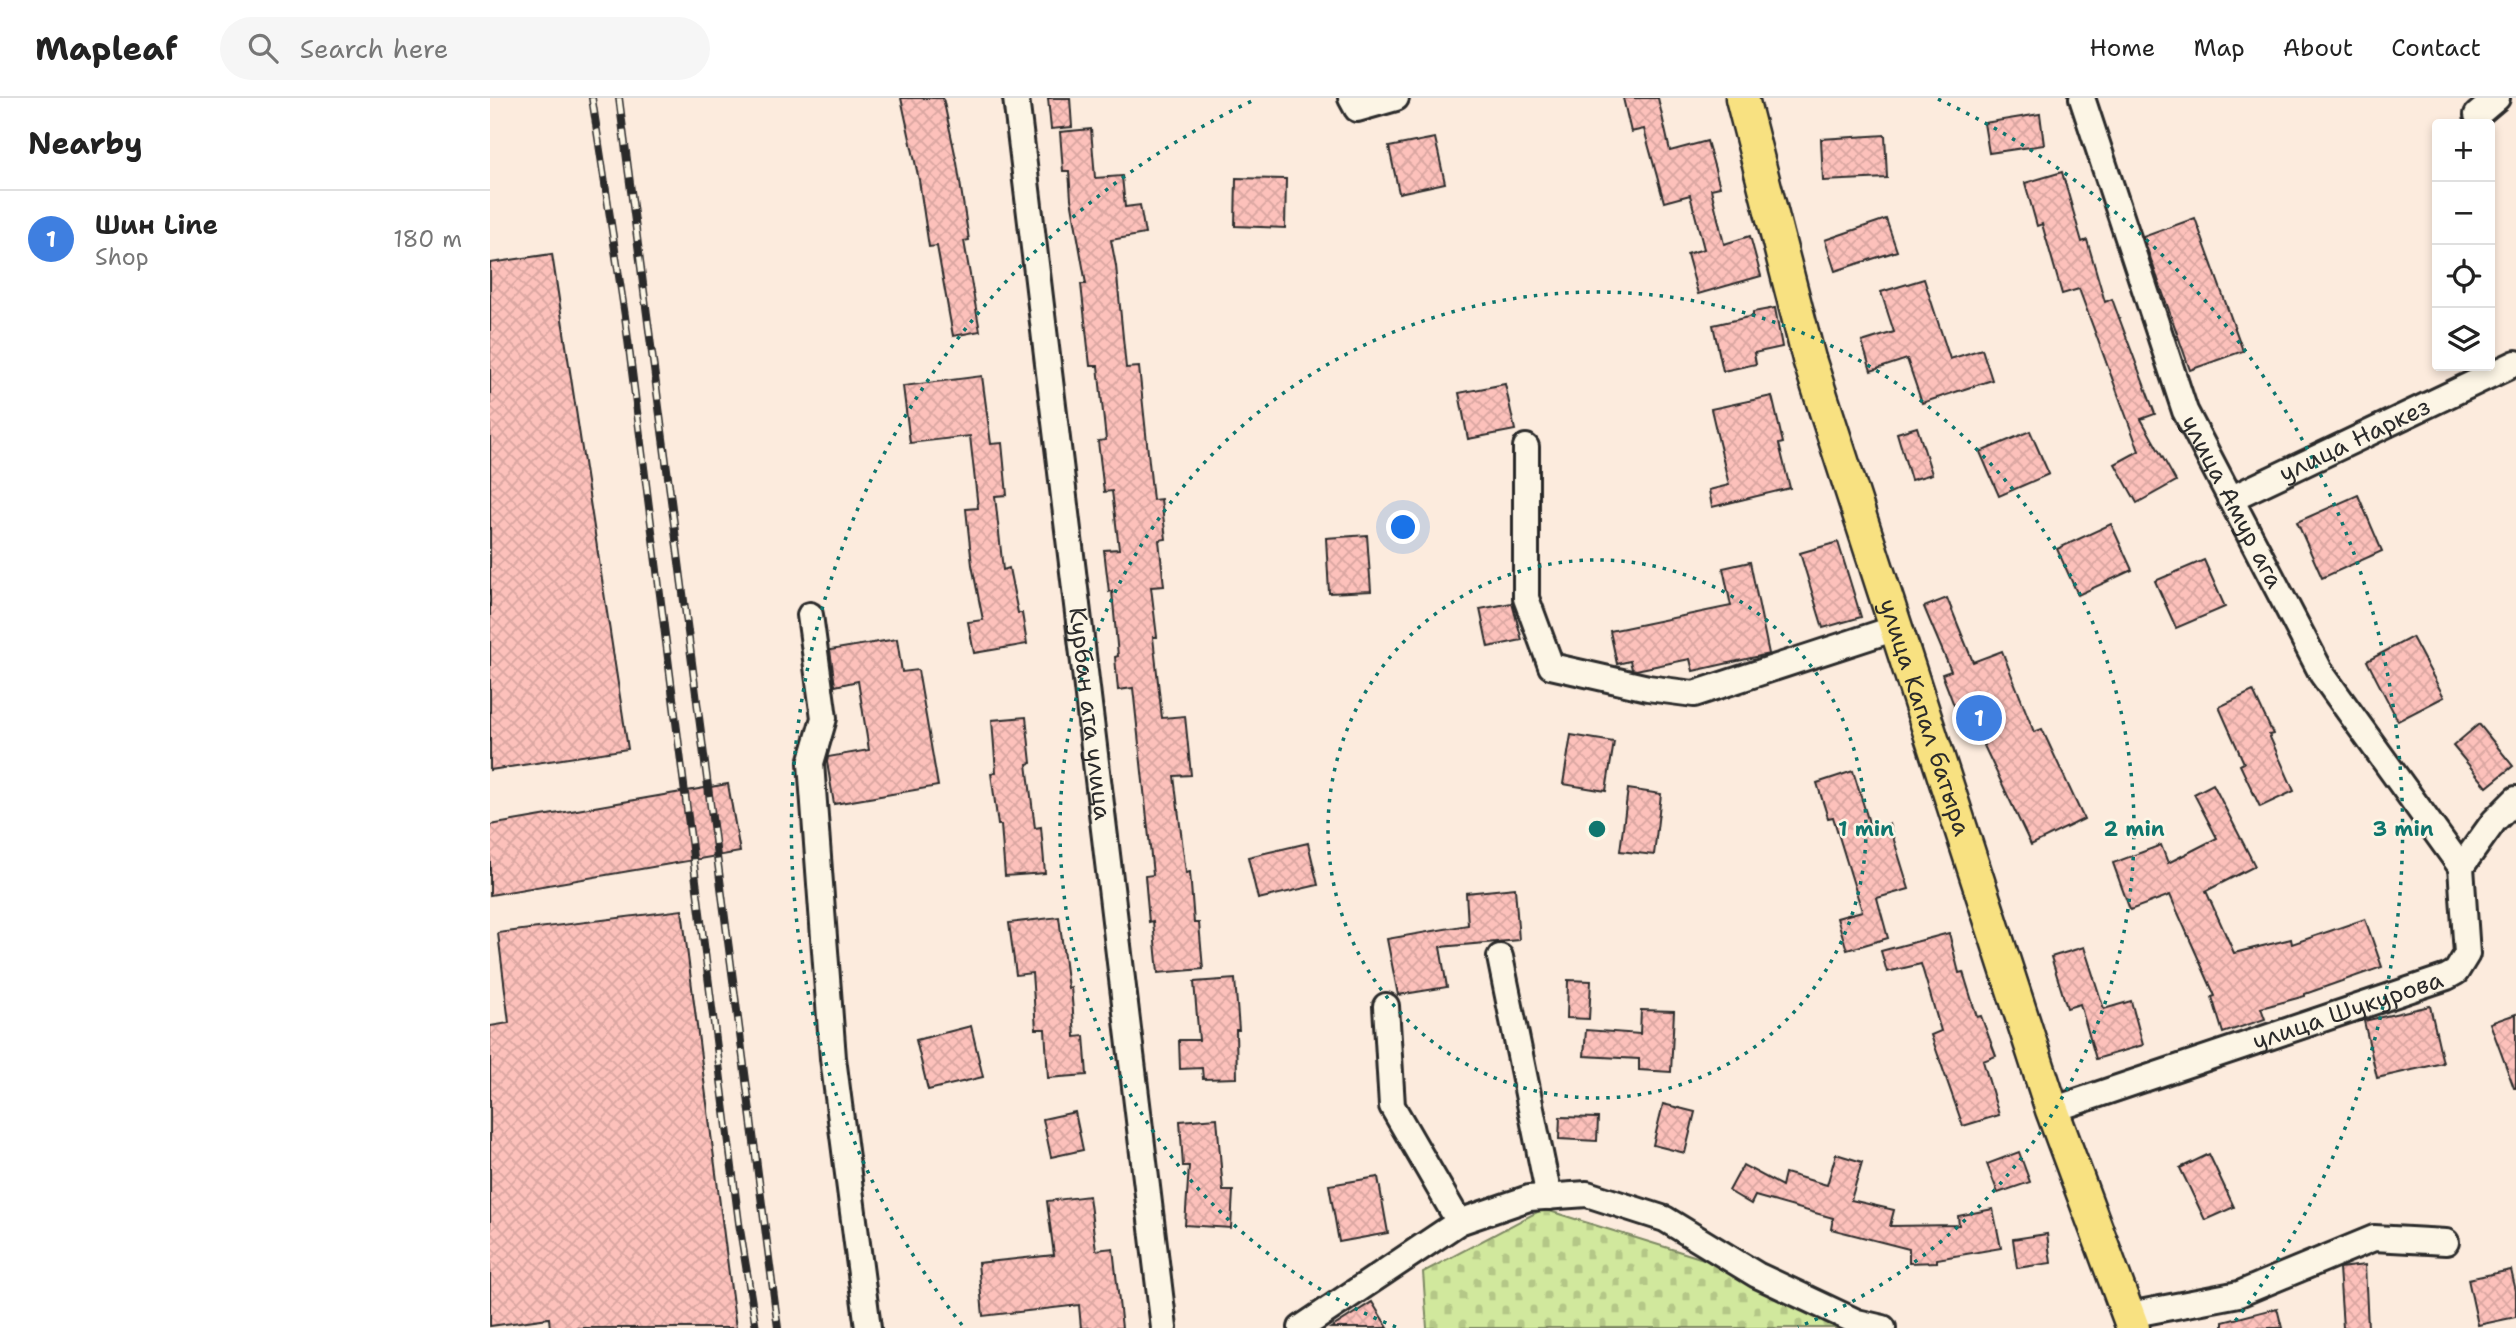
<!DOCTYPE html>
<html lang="en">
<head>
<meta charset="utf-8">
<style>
	:root { --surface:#fff; --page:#f6f6f6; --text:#222; --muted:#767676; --line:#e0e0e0; --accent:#111827 }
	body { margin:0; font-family:"Shantell Sans",sans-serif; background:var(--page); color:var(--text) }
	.controls { position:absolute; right:21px; top:21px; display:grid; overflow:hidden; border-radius:7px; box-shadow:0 4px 10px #0003 }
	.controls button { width:63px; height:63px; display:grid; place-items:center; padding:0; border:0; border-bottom:2px solid var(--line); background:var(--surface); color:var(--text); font:35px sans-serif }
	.you { position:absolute; left:914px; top:430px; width:24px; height:24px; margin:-18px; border:5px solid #fff; border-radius:50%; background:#1a73e8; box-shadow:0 0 0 10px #1a73e833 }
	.badge { display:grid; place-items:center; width:46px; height:46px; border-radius:50%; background:var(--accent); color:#fff; font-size:23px; font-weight:700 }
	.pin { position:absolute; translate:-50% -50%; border:4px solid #fff; box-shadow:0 2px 7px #0006 }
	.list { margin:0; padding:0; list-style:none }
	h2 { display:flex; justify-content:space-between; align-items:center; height:91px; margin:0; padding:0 28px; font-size:30px }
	h2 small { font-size:23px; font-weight:400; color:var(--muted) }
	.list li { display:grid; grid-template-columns:46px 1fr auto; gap:21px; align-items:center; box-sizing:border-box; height:98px; padding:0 28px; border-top:2px solid var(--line) }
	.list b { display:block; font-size:26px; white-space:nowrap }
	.list p { margin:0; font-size:23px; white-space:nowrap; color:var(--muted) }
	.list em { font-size:23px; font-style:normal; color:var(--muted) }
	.icon { flex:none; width:38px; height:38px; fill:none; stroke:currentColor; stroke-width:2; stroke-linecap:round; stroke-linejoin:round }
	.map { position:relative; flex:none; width:2026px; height:1230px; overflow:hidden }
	header { display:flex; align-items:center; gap:42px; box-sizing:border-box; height:98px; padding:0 35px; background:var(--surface); border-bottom:2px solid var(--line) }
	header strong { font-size:33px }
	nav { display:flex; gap:38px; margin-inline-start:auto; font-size:24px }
	.search { width:490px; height:63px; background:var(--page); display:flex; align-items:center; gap:18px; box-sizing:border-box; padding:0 24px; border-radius:38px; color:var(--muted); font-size:26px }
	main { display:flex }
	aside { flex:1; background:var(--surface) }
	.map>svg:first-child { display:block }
	.cemetery { fill:url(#cemetery-stones); stroke:#7e8a64; stroke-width:2 }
	.building { fill:url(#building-cross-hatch); stroke:#2b2b2b; stroke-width:2 }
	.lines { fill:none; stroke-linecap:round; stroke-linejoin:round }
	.minor-casing { stroke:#2b2b2b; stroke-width:30 }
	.major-casing { stroke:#2b2b2b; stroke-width:37 }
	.minor { stroke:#fcf5e5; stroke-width:24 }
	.major { stroke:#f8e181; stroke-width:32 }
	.rail-casing { stroke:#2b2b2b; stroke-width:8 }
	.rail { stroke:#fcf5e5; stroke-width:5; stroke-dasharray:16; stroke-linecap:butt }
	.ring { fill:none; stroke:#0f766e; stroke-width:3.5; stroke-dasharray:3.5 7 }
	.labels { text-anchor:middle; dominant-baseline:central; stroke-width:5; stroke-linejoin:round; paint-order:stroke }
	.street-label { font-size:24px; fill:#2b2b2b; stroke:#fcf5e5 }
	.centre { fill:#0f766e; stroke:#fcf5e5; stroke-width:3.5 }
	.ring-label { font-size:21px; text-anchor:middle; font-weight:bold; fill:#0f766e; stroke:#fcf5e5; stroke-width:5; stroke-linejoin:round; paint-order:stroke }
</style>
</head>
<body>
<header>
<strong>Mapleaf</strong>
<div class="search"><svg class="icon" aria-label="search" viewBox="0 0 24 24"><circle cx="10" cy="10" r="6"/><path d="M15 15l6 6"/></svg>Search here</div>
<nav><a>Home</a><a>Map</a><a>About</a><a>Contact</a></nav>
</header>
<main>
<aside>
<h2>Nearby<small></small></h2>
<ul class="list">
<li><span class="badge" style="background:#3f7fe0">1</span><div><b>Шин Line</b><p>Shop</p></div><em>180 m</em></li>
</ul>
</aside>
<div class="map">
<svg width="2026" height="1230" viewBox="0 0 2026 1230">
	<defs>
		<pattern id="cemetery-stones" width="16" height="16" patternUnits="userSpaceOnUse" patternTransform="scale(1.75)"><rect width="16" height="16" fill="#d1e89d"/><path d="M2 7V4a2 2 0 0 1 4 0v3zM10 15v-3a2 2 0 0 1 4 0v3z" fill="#b4c787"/></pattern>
		<pattern id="building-cross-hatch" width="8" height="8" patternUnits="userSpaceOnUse" patternTransform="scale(1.75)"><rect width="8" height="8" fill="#fdc1bb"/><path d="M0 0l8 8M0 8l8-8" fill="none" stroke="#d9a6a1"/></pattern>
	</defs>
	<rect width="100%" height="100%" fill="#fcebdd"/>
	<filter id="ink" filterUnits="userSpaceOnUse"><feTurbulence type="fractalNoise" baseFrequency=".0143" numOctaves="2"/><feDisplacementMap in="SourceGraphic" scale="14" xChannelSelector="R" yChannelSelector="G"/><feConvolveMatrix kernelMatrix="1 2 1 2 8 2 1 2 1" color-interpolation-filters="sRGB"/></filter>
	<g filter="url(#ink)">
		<polygon class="cemetery" points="1053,1111 1220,1163 1360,1230 937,1230 933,1174"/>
		<g class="building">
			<polygon points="411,0 453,0 467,65 479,142 474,143 490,233 463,238 447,148 439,149 429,82"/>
			<polygon points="558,0 580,0 582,29 561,31"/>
			<polygon points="1133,0 1168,0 1180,53 1217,43 1230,89 1221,91 1234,146 1260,138 1271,178 1208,196 1197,156 1214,151 1200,97 1174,104 1154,31 1141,34"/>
			<polygon points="1550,16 1554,47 1499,55 1494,25"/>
			<polygon points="601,31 605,80 632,78 635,109 650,107 655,136 621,142 626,168 636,270 649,269 663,402 671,401 676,441 669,442 674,488 661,489 667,539 663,539 672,620 695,618 701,677 684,678 696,775 700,774 704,825 709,825 713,871 668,875 663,823 659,824 655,778 663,777 643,590 628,592 625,559 628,558 622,493 619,494 614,452 629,451 622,393 614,394 608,343 616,342 608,268 600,268 591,186 596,186 581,101 579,73 573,73 570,34"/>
			<polygon points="1395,37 1397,80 1333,83 1331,41"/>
			<polygon points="945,40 955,85 909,95 899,49"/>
			<polygon points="1572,74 1592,144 1597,142 1615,204 1622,201 1665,316 1651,321 1686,383 1647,405 1625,366 1649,353 1589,191 1572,196 1552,126 1547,128 1535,85"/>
			<polygon points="746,80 796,81 795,130 745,128"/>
			<polygon points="1705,120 1753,253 1700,272 1653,139"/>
			<polygon points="1396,121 1407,153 1345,173 1335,142"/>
			<polygon points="62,156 138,651 0,672 0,165"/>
			<polygon points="1434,181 1460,261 1492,251 1502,282 1432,305 1417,261 1381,273 1372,244 1404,234 1391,194"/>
			<polygon points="1285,210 1292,249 1264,255 1266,266 1233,273 1223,227 1263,218 1263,214"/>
			<polygon points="492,278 501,346 512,345 517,397 505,398 513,472 519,470 528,515 532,515 537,546 484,555 478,524 493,522 482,467 476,411 488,410 480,338 420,345 413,288"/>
			<polygon points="1015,286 1025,332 978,341 969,295"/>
			<polygon points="1282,298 1293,345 1289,346 1300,390 1222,409 1219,392 1239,387 1221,311"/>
			<polygon points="1427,329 1442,376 1421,382 1407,335"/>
			<polygon points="1540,333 1559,376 1509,398 1490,354"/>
			<polygon points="1868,397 1892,453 1832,480 1807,424"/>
			<polygon points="1621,426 1642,472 1588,497 1567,451"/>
			<polygon points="877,437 881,493 839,495 836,440"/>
			<polygon points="1348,444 1371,519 1333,530 1310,455"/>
			<polygon points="1714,462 1735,509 1686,530 1665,483"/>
			<polygon points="1260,464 1279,556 1203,573 1200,561 1146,572 1142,571 1140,563 1127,566 1120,533 1241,508 1233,470"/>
			<polygon points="1457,500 1483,564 1512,553 1544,634 1552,631 1594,721 1541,747 1489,637 1477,641 1452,576 1461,573 1434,509"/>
			<polygon points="1022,505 1032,542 998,549 990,511"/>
			<polygon points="1922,539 1954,599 1908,623 1877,563"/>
			<polygon points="407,541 412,574 428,572 448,688 344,706 337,664 338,659 379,652 368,583 345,588 340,552"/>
			<polygon points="1763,593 1783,636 1779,637 1804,693 1770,709 1750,667 1754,665 1729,609"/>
			<polygon points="536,619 541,665 537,666 545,730 551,729 555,775 515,778 511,727 508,727 501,675 506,674 502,622"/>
			<polygon points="1989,626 2023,668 1997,689 1963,648"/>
			<polygon points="1081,637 1124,644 1116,693 1073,686"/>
			<polygon points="1363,673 1381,731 1399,726 1419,791 1387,800 1398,840 1357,852 1347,820 1372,813 1343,719 1338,720 1327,685"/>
			<polygon points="238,686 250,754 0,797 0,727"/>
			<polygon points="1723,686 1765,768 1716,793 1744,855 1801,841 1802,846 1875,821 1892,869 1815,896 1815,898 1771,910 1775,921 1733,935 1722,899 1725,898 1680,797 1640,812 1623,765 1671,747 1678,765 1727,740 1704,696"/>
			<polygon points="1138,691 1171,696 1164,757 1130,753"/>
			<polygon points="818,745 828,787 768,801 758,759"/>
			<polygon points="1025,790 1029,842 950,849 957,889 908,897 897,841 978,827 976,795"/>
			<polygon points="192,812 246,1230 60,1230 59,1220 0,1228 0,928 19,925 8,835"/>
			<polygon points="569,819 578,890 581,889 585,939 594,938 597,977 558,980 555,931 546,931 542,875 526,877 519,825"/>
			<polygon points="1459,835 1469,875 1473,874 1487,919 1491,918 1506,958 1493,963 1509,1017 1473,1028 1441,937 1451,933 1431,866 1397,874 1391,853"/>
			<polygon points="1594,849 1614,911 1641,903 1653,947 1606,961 1590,906 1577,910 1561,859"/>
			<polygon points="745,881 749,932 746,932 747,980 713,981 712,970 690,971 689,942 709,942 704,884"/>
			<polygon points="1078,882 1101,883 1099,921 1077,920"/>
			<polygon points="1940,908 1953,965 1887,980 1874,923"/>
			<polygon points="1151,912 1184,913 1181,974 1149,972 1149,961 1094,958 1096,932 1150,936"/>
			<polygon points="2026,916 2026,990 2024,990 2000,925"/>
			<polygon points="481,928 493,979 438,992 426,942"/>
			<polygon points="1173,1006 1205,1014 1195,1055 1163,1047"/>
			<polygon points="585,1014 593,1052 561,1059 553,1021"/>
			<polygon points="1070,1019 1108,1020 1107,1043 1069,1041"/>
			<polygon points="727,1020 733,1093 743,1093 741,1130 695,1127 699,1068 693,1068 690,1023"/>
			<polygon points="1529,1054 1540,1084 1508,1095 1497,1066"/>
			<polygon points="1346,1056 1372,1064 1361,1102 1404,1112 1400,1128 1469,1127 1468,1118 1503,1111 1511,1150 1447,1161 1447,1164 1419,1165 1419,1151 1341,1131 1343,1120 1265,1098 1261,1106 1239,1093 1253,1067 1292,1088 1295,1075 1337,1087"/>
			<polygon points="1719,1056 1744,1109 1715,1122 1690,1070"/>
			<polygon points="888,1079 898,1135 849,1144 839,1087"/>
			<polygon points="599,1098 606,1152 623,1150 632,1230 591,1230 589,1207 493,1218 488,1165 564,1157 557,1103"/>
			<polygon points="1557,1136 1561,1165 1527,1170 1523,1141"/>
			<polygon points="1875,1167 1878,1230 1853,1230 1849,1170"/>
			<polygon points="2021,1172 2026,1193 2026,1219 1988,1227 1978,1181"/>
			<polygon points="882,1204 898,1230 841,1230"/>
			<polygon points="1787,1210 1792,1230 1733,1230 1733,1224"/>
		</g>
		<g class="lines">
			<g class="minor-casing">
				<g id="minor">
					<path id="s1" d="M526 0 674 1230"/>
					<polyline points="861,0 867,11 906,0"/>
					<path id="s2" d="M1592 0 1695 313 1832 576 1971 769"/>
					<polyline points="1987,17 2007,0"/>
					<polyline points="1036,349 1036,500 1061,568 1158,590 1204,596 1406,530"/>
					<path id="s3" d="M1740 401 2026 265"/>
					<polyline points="320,517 334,620 321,665 343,960 378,1230"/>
					<polyline points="1010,859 1059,1099"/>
					<polyline points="896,908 902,1008 969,1124"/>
					<path id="s4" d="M1562 1012 1957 879 1966 874 1977 856 1971 769 2004 723 2026 701"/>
					<polyline points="1639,1217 1749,1196 1884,1140 1956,1144"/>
					<polyline points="811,1230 969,1124 1039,1100 1097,1096 1175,1121 1267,1177 1367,1224 1393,1230"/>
				</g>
			</g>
			<g class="major-casing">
				<g id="major">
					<path id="s5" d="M1252 0 1319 261 1562 1012 1643 1230"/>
				</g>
			</g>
			<use href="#minor" class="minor"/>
			<use href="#major" class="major"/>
			<g class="rail-casing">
				<g id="rail">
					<polyline points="102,0 135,218 249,1125 266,1230"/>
					<polyline points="129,0 288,1230"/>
				</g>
			</g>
			<use href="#rail" class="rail"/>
		</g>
	</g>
	<g class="ring">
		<circle cx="1107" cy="731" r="269"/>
		<path d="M906 1229A537 537 0 1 1 1308 1229"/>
		<path d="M472 1227A806 806 0 0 1 766 1M1448 1A806 806 0 0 1 1742 1227"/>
	</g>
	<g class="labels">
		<g class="street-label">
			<text stroke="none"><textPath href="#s3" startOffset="138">улица Наркез</textPath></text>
			<text stroke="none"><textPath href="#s2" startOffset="432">улица Амур ага</textPath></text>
			<text stroke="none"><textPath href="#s1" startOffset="620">Курбан ата улица</textPath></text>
			<text stroke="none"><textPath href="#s5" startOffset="646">улица Капал батыра</textPath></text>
			<text stroke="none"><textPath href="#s4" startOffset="312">улица Шукурова</textPath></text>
		</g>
	</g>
	<circle cx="1107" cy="731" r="10" class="centre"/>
	<g class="ring-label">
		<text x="1376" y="738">1 min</text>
		<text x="1644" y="738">2 min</text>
		<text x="1913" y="738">3 min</text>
	</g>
</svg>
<div class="controls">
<button>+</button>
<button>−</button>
<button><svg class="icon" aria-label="locate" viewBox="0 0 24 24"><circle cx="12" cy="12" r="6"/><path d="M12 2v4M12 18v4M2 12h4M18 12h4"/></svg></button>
<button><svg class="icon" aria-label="layers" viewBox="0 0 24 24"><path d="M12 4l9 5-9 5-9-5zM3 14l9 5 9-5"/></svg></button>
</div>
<div class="you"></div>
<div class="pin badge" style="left:1489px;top:620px;background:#3f7fe0">1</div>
</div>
</main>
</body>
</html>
